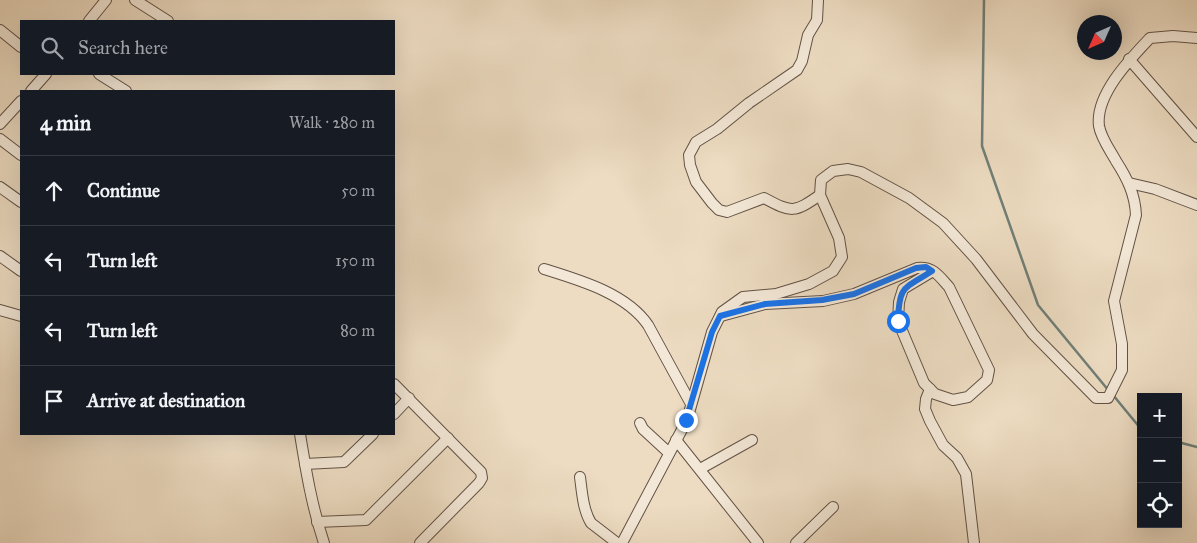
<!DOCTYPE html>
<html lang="en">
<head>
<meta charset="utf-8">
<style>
	:root { --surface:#171b24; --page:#20242c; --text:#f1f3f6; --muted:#9ea1a6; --line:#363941 }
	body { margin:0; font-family:"IM FELL Great Primer",serif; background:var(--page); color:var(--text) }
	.controls { position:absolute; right:15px; bottom:15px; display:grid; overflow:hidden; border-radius:0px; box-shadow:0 5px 20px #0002 }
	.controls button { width:45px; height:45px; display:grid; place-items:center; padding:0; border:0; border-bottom:1px solid var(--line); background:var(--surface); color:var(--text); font:25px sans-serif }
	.compass { position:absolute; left:1077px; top:15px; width:45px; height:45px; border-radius:50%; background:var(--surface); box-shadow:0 5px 20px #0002; rotate:225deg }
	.stop { position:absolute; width:15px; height:15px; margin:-11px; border:4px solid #1a73e8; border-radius:50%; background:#fff }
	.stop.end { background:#1a73e8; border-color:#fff; box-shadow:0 1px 5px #0008 }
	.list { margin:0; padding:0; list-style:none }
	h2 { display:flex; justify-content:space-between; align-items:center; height:65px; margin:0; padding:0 20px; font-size:21px }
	h2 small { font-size:16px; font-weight:400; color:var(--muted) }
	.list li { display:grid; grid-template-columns:32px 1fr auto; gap:15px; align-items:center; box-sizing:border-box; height:70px; padding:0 20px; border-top:1px solid var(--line) }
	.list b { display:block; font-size:19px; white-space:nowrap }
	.list em { font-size:16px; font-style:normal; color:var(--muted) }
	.icon { flex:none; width:28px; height:28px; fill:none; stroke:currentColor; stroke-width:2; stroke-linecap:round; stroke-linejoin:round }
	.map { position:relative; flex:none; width:1197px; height:543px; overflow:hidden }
	.search { position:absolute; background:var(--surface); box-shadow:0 5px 20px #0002; left:20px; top:20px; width:375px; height:55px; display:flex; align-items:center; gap:12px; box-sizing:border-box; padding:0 18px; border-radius:0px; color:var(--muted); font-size:19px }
	.panel { position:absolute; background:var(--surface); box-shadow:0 5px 20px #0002; left:20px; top:90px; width:375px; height:345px; border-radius:0px }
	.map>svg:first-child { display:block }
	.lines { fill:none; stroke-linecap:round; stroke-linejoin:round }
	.stream { stroke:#707f78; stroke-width:2.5 }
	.minor-casing { stroke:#625246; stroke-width:12 }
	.minor { stroke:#f3e8d7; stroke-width:10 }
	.route { stroke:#1a73e8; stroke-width:6 }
</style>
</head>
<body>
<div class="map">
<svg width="1197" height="543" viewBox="0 0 1197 543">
	<rect width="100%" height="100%" fill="#eddcc2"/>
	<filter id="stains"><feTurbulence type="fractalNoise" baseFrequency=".004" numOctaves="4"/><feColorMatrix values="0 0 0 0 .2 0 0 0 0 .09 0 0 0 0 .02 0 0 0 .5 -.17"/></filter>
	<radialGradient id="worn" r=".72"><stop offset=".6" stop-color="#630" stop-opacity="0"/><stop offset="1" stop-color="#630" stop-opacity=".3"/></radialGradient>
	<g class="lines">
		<g class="stream">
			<polyline points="984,0 982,146 1038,305 1109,391"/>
			<polyline points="1113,395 1141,429"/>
			<polyline points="1178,442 1197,447"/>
		</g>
		<g class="minor-casing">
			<g id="minor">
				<polyline points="135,0 168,21"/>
				<path d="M818 0 817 20 808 35 802 61 797 70 749 103 717 129 696 142 689 155 690 165 696 182 712 203 719 210 727 212 764 198C792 213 794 213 820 195"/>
				<polyline points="89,21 106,0"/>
				<polyline points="0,30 21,47"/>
				<polyline points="1129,59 1197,137"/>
				<polyline points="99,74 126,91"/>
				<polyline points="31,91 46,74"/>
				<polyline points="0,124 21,101"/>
				<polyline points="0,139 21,155"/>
				<polyline points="1129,183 1155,189 1197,205"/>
				<polyline points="0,187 21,202"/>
				<polyline points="0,256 21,271"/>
				<path d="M544 269C579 280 626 293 648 325L691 404"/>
				<polyline points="0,310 21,316"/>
				<path d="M721 316 765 304 823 301 854 294 917 268C933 266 939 276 949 287L989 370 987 380 968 397 953 400 935 394 924 383 898 321 899 302 903 289 933 271"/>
				<polyline points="394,384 481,472 482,478 479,483 420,543"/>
				<polyline points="930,389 926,399 925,409 930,421 943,445 957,458 966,474 974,543"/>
				<polyline points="394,414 409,398"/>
				<polyline points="640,423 643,429 669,453"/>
				<path d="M300 434C306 471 312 507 324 543"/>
				<polyline points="676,440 758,543"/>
				<polyline points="305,464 344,462 373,434"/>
				<polyline points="700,469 752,440"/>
				<path d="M580 477C582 492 583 510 591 523L617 543"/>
				<polyline points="317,522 366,520 448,438"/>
				<path d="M622 543 687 420 712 332 722 312 743 297 776 294 809 284 833 271 842 257 839 238 820 195 821 180 833 171 848 169 861 172 909 198 943 223 976 259 1033 334 1096 398H1108L1122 370V344L1114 301 1136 215C1135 194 1127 178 1116 161 1110 150 1101 138 1099 126 1095 95 1130 59 1150 38L1173 36 1197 38"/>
				<polyline points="796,543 833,507"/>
			</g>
		</g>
		<use href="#minor" class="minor"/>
	</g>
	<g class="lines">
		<path class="route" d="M686 420 712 332 720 316 765 304 822 300 854 294 916 268 926 267 932 271C904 289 899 285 898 321"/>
	</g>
	<rect width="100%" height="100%" filter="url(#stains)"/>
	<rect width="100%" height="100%" fill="url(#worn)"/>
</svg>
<div class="controls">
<button>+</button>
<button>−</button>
<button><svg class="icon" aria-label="locate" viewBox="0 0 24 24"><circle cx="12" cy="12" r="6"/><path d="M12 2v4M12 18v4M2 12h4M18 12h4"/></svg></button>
</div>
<svg class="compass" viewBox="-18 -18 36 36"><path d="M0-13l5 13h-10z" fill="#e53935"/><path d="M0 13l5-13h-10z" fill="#9ea1a6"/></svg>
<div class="stop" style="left:898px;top:321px"></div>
<div class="stop end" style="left:686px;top:420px"></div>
<div class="search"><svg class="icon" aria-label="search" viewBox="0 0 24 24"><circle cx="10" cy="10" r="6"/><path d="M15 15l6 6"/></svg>Search here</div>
<section class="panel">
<h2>4 min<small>Walk · 280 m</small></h2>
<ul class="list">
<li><svg class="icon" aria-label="ahead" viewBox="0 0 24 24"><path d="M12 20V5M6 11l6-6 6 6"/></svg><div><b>Continue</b></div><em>50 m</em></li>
<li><svg class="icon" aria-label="left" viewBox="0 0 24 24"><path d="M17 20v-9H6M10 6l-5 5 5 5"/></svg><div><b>Turn left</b></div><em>150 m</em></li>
<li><svg class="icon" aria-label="left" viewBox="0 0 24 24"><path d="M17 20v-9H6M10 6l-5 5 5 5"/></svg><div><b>Turn left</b></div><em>80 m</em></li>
<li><svg class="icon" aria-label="arrive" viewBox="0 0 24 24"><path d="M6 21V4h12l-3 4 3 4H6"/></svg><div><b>Arrive at destination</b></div></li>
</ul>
</section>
</div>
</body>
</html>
